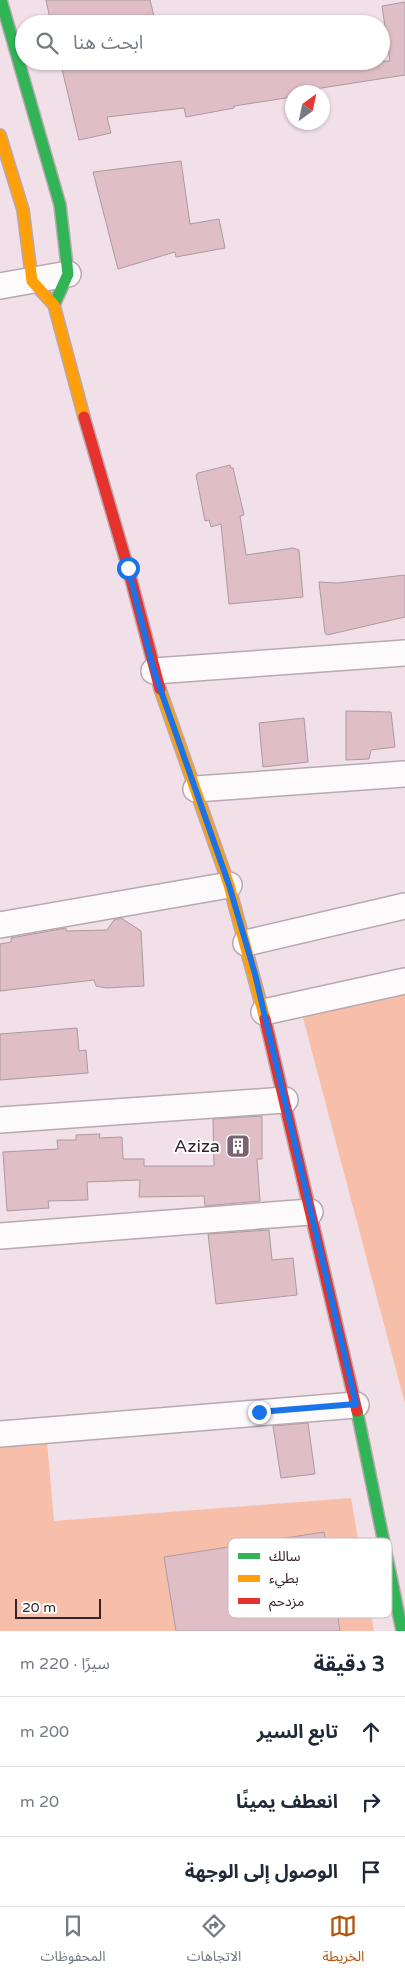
<!DOCTYPE html>
<html lang="ar">
<head>
<meta charset="utf-8">
<style>
	:root { --surface:#fff; --page:#f2f2f3; --text:#1f2937; --muted:#747a83; --line:#e0e1e3; --accent:#b45309 }
	body { margin:0; font-family:"Varela Round","Noto Sans Arabic",sans-serif; background:var(--page); color:var(--text); direction:rtl }
	.compass { position:absolute; left:285px; top:85px; width:45px; height:45px; border-radius:50%; background:var(--surface); box-shadow:0 1px 4px #0004; rotate:33deg }
	.scale { position:absolute; left:15px; bottom:12px; width:86px; box-sizing:border-box; padding-left:5px; border:2px solid #35222b; border-top:0; font-size:14px; line-height:18px; white-space:nowrap; color:#35222b; -webkit-text-stroke:4px #fff; paint-order:stroke }
	.stop { position:absolute; width:15px; height:15px; margin:-11px; border:4px solid #1a73e8; border-radius:50%; background:#fff }
	.stop.end { background:#1a73e8; border-color:#fff; box-shadow:0 1px 5px #0008 }
	.list { margin:0; padding:0; list-style:none }
	h2 { display:flex; justify-content:space-between; align-items:center; height:65px; margin:0; padding:0 20px; font-size:21px }
	h2 small { font-size:16px; font-weight:400; color:var(--muted) }
	.list li { display:grid; grid-template-columns:32px 1fr auto; gap:15px; align-items:center; box-sizing:border-box; height:70px; padding:0 20px; border-top:1px solid var(--line) }
	.list b { display:block; font-size:19px; white-space:nowrap }
	.list em { font-size:16px; font-style:normal; color:var(--muted) }
	.icon { flex:none; width:28px; height:28px; fill:none; stroke:currentColor; stroke-width:2; stroke-linecap:round; stroke-linejoin:round }
	.map { position:relative; flex:none; width:405px; height:1631px; overflow:hidden; direction:ltr }
	.search { position:absolute; background:var(--surface); box-shadow:0 1px 4px #0004; left:15px; right:15px; top:15px; height:55px; display:flex; align-items:center; gap:12px; box-sizing:border-box; padding:0 18px; border-radius:28px; color:var(--muted); font-size:19px }
	.sheet { height:275px; background:var(--surface) }
	nav { display:flex; justify-content:space-around; align-items:center; box-sizing:border-box; height:70px; border-top:1px solid var(--line); background:var(--surface); font-size:14px; color:var(--muted) }
	nav a { display:grid; justify-items:center; gap:2px }
	nav .on { color:var(--accent) }
	.map>svg:first-child { display:block }
	.green { fill:#f7bfaa }
	.building { fill:#dfbec7; stroke:#ac9aa0 }
	.lines { fill:none; stroke-linecap:round; stroke-linejoin:round }
	.street-casing { stroke:#b9a8b0; stroke-width:28 }
	.fast-casing { stroke:#b9a8b0; stroke-width:14 }
	.slow-casing { stroke:#b9a8b0; stroke-width:14 }
	.jam-casing { stroke:#b9a8b0; stroke-width:14 }
	.street { stroke:#fdfafc; stroke-width:25 }
	.fast { stroke:#30b455; stroke-width:11 }
	.slow { stroke:#ff9f0a; stroke-width:11 }
	.jam { stroke:#e5322d; stroke-width:11 }
	.route { stroke:#1a73e8; stroke-width:6 }
	.labels { text-anchor:middle; dominant-baseline:central; stroke-width:4; stroke-linejoin:round; paint-order:stroke }
	.poi-label { font-size:18px; fill:#35222b; stroke:#fff; text-anchor:end }
	.key { fill:#fff; stroke:#c2bdbf; stroke-width:1 }
	.key-label { font-size:14px; fill:#35222b }
</style>
</head>
<body>
<div class="map">
<svg width="405" height="1631" viewBox="0 0 405 1631">
	<rect width="100%" height="100%" fill="#f2e0e9"/>
	<g class="green">
		<polygon points="405,994 405,1404 302,1014"/>
		<polygon points="47,1441 54,1521 351,1498 374,1631 0,1631 0,1444"/>
	</g>
	<g class="building">
		<polygon points="46,0 150,0 156,24 51,24"/>
		<polygon points="405,2 405,75 315,89 315,92 292,92 292,97 234,106 234,108 186,117 184,108 107,117 111,133 79,140 60,61 390,61 382,6"/>
		<polygon points="181,161 190,224 219,219 225,248 176,257 175,252 118,269 93,172"/>
		<polygon points="230,465 231,468 233,468 244,515 240,516 246,555 293,548 299,550 303,597 229,604 221,524 211,527 209,520 205,521 196,475 198,473"/>
		<polygon points="405,575 405,617 327,635 325,633 319,582 338,583"/>
		<polygon points="346,711 391,712 395,747 371,750 369,759 346,760"/>
		<polygon points="304,718 308,762 263,767 259,723"/>
		<polygon points="121,918 141,931 144,986 106,988 96,986 94,980 0,991 0,944 11,942 11,938 66,928 66,931 107,930 114,920"/>
		<polygon points="77,1028 79,1051 86,1050 88,1073 0,1080 0,1034"/>
		<polygon points="262,1116 262,1159 257,1159 260,1201 205,1206 204,1196 139,1197 140,1180 87,1182 88,1200 48,1201 49,1208 7,1211 3,1152 58,1149 57,1140 76,1140 76,1135 100,1134 99,1138 122,1137 123,1159 144,1159 144,1166 214,1166 213,1119"/>
		<polygon points="269,1230 272,1260 293,1258 297,1295 216,1304 208,1234"/>
		<polygon points="308,1423 315,1474 281,1478 273,1426"/>
		<polygon points="324,1532 340,1631 176,1631 164,1557"/>
	</g>
	<g class="lines">
		<g class="street-casing">
			<g id="street">
				<polyline points="0,286 68,274"/>
				<polyline points="154,671 405,653"/>
				<polyline points="196,789 405,774"/>
				<polyline points="0,925 229,885"/>
				<polyline points="246,943 405,906"/>
				<polyline points="264,1012 405,981"/>
				<polyline points="0,1120 285,1100"/>
				<polyline points="0,1236 310,1212"/>
				<polyline points="0,1434 356,1405"/>
			</g>
		</g>
		<g class="fast-casing">
			<g id="fast">
				<polyline points="1,0 60,205 68,274 54,305"/>
				<polyline points="357,1411 402,1631"/>
			</g>
		</g>
		<g class="slow-casing">
			<g id="slow">
				<polyline points="0,135 23,210 32,281 54,305 84,417"/>
				<polyline points="160,689 229,885 265,1019"/>
			</g>
		</g>
		<g class="jam-casing">
			<g id="jam">
				<polyline points="84,417 128,568 160,689"/>
				<polyline points="265,1019 357,1411"/>
			</g>
		</g>
		<use href="#street" class="street"/>
		<use href="#fast" class="fast"/>
		<use href="#slow" class="slow"/>
		<use href="#jam" class="jam"/>
	</g>
	<g class="lines">
		<polyline class="route" points="128,568 154,671 229,885 255,974 356,1404 259,1412"/>
	</g>
	<defs>
		<g id="building-square" transform="scale(1.25)"><rect x="-9" y="-9" width="18" height="18" rx="4" fill="#77646e" stroke="#fff"/><path d="M-4-6H4V6H1V3H-1V6H-4ZM-2.5-4.3h1.7v1.8h-1.7ZM.8-4.3h1.7v1.8H.8ZM-2.5-1h1.7V.8h-1.7ZM.8-1h1.7V.8H.8Z" fill="#fff"/></g>
	</defs>
	<g fill-rule="evenodd">
		<use href="#building-square" x="238" y="1146"/>
	</g>
	<g class="labels">
		<g class="poi-label">
			<text x="220" y="1146">Aziza</text>
		</g>
	</g>
	<rect x="228" y="1538" width="164" height="80" rx="8" class="key"/>
	<rect x="238" y="1553" width="22" height="6" fill="#30b455"/>
	<rect x="238" y="1575" width="22" height="7" fill="#ff9f0a"/>
	<rect x="238" y="1598" width="22" height="6" fill="#e5322d"/>
	<g class="key-label">
		<text x="269" y="1561">سالك</text>
		<text x="269" y="1583">بطيء</text>
		<text x="269" y="1606">مزدحم</text>
	</g>
</svg>
<svg class="compass" viewBox="-18 -18 36 36"><path d="M0-13l5 13h-10z" fill="#e53935"/><path d="M0 13l5-13h-10z" fill="#747a83"/></svg>
<div class="scale">20 m</div>
<div class="stop" style="left:128px;top:568px"></div>
<div class="stop end" style="left:259px;top:1412px"></div>
<div class="search"><svg class="icon" aria-label="search" viewBox="0 0 24 24"><circle cx="10" cy="10" r="6"/><path d="M15 15l6 6"/></svg>ابحث هنا</div>
</div>
<section class="sheet">
<h2>3 دقيقة<small>سيرًا · 220 m</small></h2>
<ul class="list">
<li><svg class="icon" aria-label="ahead" viewBox="0 0 24 24"><path d="M12 20V5M6 11l6-6 6 6"/></svg><div><b>تابع السير</b></div><em>200 m</em></li>
<li><svg class="icon" aria-label="right" viewBox="0 0 24 24"><path d="M7 20v-9h11M14 6l5 5-5 5"/></svg><div><b>انعطف يمينًا</b></div><em>20 m</em></li>
<li><svg class="icon" aria-label="arrive" viewBox="0 0 24 24"><path d="M6 21V4h12l-3 4 3 4H6"/></svg><div><b>الوصول إلى الوجهة</b></div></li>
</ul>
</section>
<nav>
<a class="on"><svg class="icon" aria-label="map" viewBox="0 0 24 24"><path d="M3 6l6-2 6 2 6-2v14l-6 2-6-2-6 2zM9 4v14M15 6v14"/></svg>الخريطة</a>
<a><svg class="icon" aria-label="directions" viewBox="0 0 24 24"><path d="M12 3l9 9-9 9-9-9zM9 14v-3h6M13 9l2 2-2 2"/></svg>الاتجاهات</a>
<a><svg class="icon" aria-label="saved" viewBox="0 0 24 24"><path d="M7 4h10v16l-5-4-5 4z"/></svg>المحفوظات</a>
</nav>
</body>
</html>
